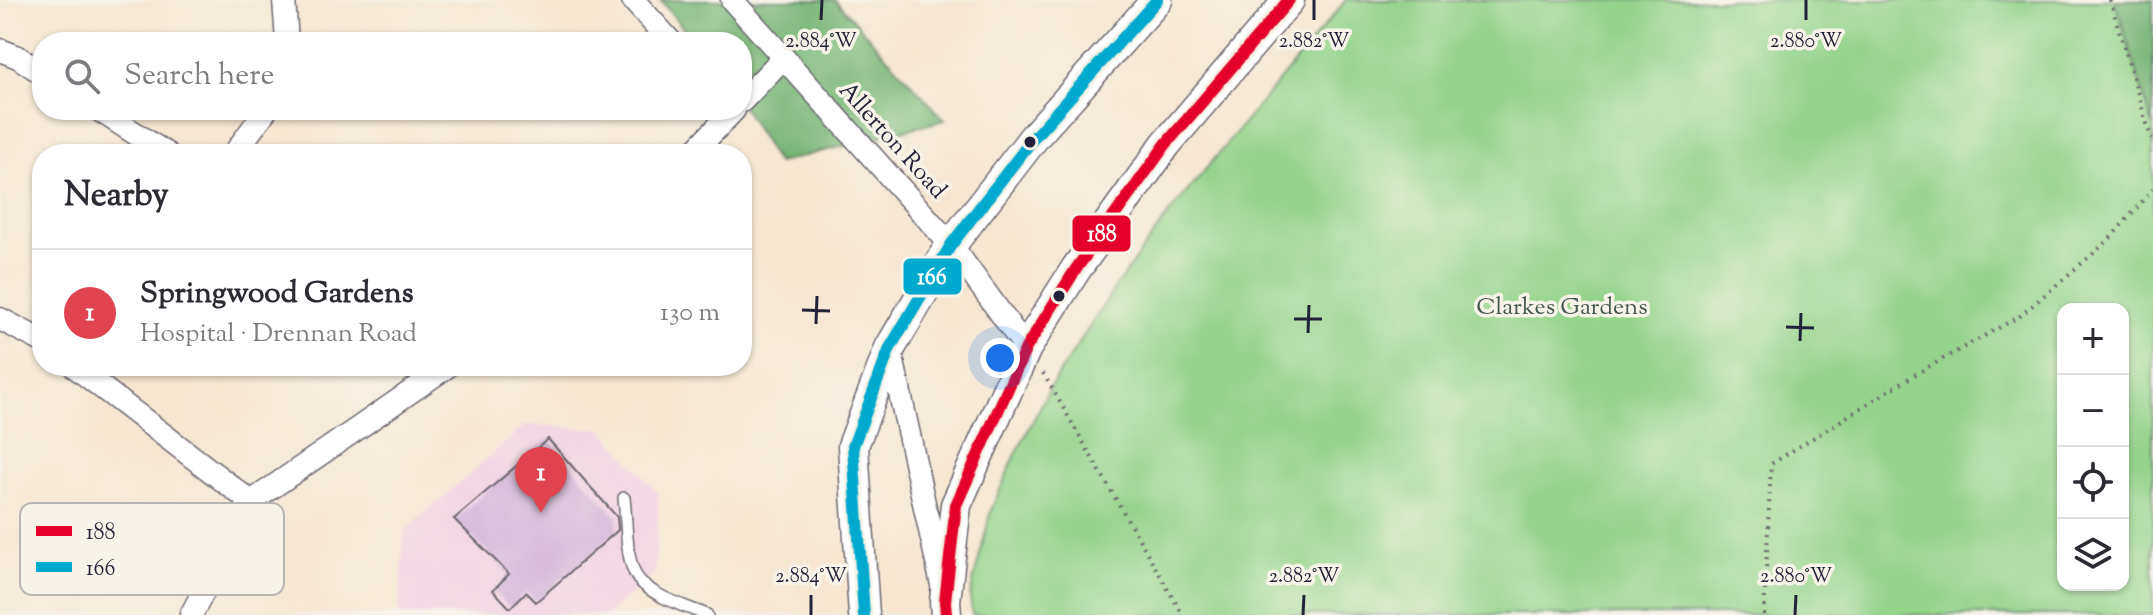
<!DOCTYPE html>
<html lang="en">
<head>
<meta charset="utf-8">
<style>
	:root { --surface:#fff; --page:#f7f7f7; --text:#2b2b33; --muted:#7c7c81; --line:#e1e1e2; --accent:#0f766e }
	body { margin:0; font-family:"Sorts Mill Goudy",serif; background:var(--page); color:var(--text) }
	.controls { position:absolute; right:24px; bottom:24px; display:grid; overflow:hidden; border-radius:16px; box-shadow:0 2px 6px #0004 }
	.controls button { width:72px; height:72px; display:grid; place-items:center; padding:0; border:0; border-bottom:2px solid var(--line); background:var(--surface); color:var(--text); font:40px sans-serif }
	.you { position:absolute; left:1000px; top:358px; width:28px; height:28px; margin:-20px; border:6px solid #fff; border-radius:50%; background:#1a73e8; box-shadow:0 0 0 12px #1a73e833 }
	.badge { display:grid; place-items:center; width:52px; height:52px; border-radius:50%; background:var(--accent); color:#fff; font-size:26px; font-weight:700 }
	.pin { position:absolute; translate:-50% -66px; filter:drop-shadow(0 2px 4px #0008) }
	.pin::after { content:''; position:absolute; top:42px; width:28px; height:24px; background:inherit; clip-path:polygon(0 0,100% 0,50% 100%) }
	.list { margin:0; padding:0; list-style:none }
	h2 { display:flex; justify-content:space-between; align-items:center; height:104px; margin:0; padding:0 32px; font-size:34px }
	h2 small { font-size:26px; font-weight:400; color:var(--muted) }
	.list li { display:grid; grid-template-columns:52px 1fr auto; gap:24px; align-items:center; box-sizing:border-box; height:128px; padding:0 32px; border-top:2px solid var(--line) }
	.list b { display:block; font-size:30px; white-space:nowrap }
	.list p { margin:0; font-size:26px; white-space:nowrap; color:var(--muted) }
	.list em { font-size:26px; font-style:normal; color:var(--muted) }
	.icon { flex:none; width:44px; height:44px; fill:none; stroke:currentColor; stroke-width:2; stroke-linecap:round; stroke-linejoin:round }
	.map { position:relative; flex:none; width:2153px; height:615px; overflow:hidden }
	.search { position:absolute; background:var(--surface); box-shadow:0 2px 6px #0004; left:32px; top:32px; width:720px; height:88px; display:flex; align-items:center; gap:20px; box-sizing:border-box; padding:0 28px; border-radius:32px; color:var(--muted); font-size:30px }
	.panel { position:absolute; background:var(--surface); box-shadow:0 2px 6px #0004; left:32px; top:144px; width:720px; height:232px; border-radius:32px }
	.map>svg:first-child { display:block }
	.built { fill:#f1d0e3 }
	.green { fill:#94d48b; stroke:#5b7b63; stroke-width:2; fill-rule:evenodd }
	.forest { fill:#77b677; stroke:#4c6c59; stroke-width:2 }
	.building { fill:#d2b3d9 }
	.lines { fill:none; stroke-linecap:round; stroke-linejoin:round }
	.service-casing { stroke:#6c6770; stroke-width:14 }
	.minor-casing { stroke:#6c6770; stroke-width:25 }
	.secondary-casing { stroke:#6c6770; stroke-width:33 }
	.path { stroke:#6c6770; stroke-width:4; stroke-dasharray:2 6; stroke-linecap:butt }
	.service { stroke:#fff; stroke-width:11 }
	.minor { stroke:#fff; stroke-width:22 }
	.secondary { stroke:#fff; stroke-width:30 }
	.bus-1-casing { stroke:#f7f3e8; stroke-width:18 }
	.bus-2-casing { stroke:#f7f3e8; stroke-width:18 }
	.bus-1 { stroke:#e4002b; stroke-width:12 }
	.bus-2 { stroke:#00a9ce; stroke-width:12 }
	.ticks { fill:none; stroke:#22223b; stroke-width:3 }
	.bus-dot { fill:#22223b; stroke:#f7f3e8; stroke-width:3 }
	.labels { text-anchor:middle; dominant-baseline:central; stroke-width:7; stroke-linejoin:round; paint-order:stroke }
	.street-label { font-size:24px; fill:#22223b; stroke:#f7f3e8 }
	.park-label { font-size:24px; fill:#445753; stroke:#f7f3e8 }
	.key { fill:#f7f3e8; stroke:#b7b4b4; stroke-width:2 }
	.key-label { font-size:22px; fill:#22223b }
	.ticks-label { font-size:20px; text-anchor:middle; fill:#22223b; stroke:#f7f3e8; stroke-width:7; stroke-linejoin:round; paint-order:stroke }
	.line-badge { stroke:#f7f3e8; stroke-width:3 }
	.badge-label { font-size:22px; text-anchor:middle; font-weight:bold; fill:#fff }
</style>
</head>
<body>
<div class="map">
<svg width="2153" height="615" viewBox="0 0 2153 615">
	<rect width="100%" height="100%" fill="#f7f3e8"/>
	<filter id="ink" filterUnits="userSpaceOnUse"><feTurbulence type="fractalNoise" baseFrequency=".0125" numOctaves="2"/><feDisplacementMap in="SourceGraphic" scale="16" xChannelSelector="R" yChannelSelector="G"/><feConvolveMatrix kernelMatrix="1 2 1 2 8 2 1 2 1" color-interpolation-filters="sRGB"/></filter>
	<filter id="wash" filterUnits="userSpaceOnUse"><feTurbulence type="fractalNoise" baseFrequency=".006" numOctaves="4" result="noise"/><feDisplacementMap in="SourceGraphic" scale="32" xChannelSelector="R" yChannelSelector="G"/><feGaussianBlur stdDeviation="1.8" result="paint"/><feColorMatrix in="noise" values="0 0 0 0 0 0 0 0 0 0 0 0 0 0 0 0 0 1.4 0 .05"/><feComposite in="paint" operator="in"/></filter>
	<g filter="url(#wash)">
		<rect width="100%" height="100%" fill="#f6e6d2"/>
		<polygon class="built" points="525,425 602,429 659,494 655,573 607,615 402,615 399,611 404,532"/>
		<path class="green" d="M1346 0H2115L2153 126V615H972L970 595 991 510 1016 454 1051 386 1118 283 1171 211ZM2063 309H2123V585H2063Z"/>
		<g class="forest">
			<polygon points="660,0 835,0 945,120 777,163 742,106 742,42 695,42"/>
			<polygon points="2115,0 2153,0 2153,126"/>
		</g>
		<g id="blocks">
			<polygon class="building" points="548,439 617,517 618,530 536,602 526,592 510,608 493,590 509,574 454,519"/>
		</g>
	</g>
	<g filter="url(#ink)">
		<use href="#blocks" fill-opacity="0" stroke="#6c6770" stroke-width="2"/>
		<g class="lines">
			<g class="service-casing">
				<path id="service" d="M624 498C627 521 625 553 635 574 646 595 687 607 707 615"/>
			</g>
			<g class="minor-casing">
				<g id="minor">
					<polyline points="284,0 287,42"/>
					<polyline points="633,0 671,42"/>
					<polyline points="732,0 951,245 1026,348"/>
					<polyline points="0,50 18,57 42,73"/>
					<polyline points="742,101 783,58"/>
					<polyline points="99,110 167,154"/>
					<polyline points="234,154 266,110"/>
					<polyline points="692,154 734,110"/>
					<polyline points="0,319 42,341"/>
					<polyline points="890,348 942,585"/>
					<polyline points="74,366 251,502"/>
					<polyline points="191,615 251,502 448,366"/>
				</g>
			</g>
			<g class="secondary-casing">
				<g id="secondary">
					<polyline points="864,615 853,446 890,348 951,245 1035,136 1157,0"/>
					<polyline points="946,615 945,601 956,505 1026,348 1076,269 1166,144 1289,0"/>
				</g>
			</g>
			<g class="path">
				<polyline points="2110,0 2153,144"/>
				<polyline points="1043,373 1183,615"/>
				<polyline points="1764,615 1771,464 1914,375 2020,316 2108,241 2153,189"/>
			</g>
			<use href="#service" class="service"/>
			<use href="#minor" class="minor"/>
			<use href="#secondary" class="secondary"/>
			<g class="bus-1-casing">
				<polyline id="bus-1" points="946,615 945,601 956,505 1026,348 1076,269 1166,144 1289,0"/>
			</g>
			<g class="bus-2-casing">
				<polyline id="bus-2" points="864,615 853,446 890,348 951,245 1035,136 1157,0"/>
			</g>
			<use href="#bus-1" class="bus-1"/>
			<use href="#bus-2" class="bus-2"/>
		</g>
	</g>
	<path class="ticks" d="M821 20 822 0M1314 20V0M1806 20V0M802 310 830 311M1294 319H1322M816 324 817 296M1786 327 1814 328M1308 333 1309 305M1800 341 1801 313M811 615V595M1303 615 1304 595M1795 615 1796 595"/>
	<g class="bus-dot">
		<circle cx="1030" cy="142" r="7"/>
		<circle cx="1059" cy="296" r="7"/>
	</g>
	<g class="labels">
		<g class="street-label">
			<text transform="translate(892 141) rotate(48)">Allerton Road</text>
		</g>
		<g class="park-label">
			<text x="1562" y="308">Clarkes Gardens</text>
		</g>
	</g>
	<rect x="20" y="503" width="264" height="92" rx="12" class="key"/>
	<rect x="36" y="526" width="36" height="10" fill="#e4002b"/>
	<rect x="36" y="562" width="36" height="10" fill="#00a9ce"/>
	<g class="key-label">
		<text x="86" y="539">188</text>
		<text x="86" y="575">166</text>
	</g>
	<g class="ticks-label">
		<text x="821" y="47">2.884°W</text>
		<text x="1314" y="47">2.882°W</text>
		<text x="1806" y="47">2.880°W</text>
		<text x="811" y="582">2.884°W</text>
		<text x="1304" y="582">2.882°W</text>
		<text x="1796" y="582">2.880°W</text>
	</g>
	<g class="line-badge">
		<rect x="1071" y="214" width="61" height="39" rx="8" fill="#e4002b"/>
		<rect x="902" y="257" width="61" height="39" rx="8" fill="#00a9ce"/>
	</g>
	<g class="badge-label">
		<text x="1102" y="241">188</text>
		<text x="932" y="284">166</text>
	</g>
</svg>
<div class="controls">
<button>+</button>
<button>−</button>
<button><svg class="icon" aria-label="locate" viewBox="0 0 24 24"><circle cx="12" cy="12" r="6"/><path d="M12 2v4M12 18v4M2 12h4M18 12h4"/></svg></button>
<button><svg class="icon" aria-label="layers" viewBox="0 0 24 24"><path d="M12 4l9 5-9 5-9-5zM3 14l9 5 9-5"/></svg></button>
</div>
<div class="you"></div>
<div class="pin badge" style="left:541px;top:513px;background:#e0444e">1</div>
<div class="search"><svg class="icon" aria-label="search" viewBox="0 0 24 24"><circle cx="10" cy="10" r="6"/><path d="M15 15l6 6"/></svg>Search here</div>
<section class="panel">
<h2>Nearby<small></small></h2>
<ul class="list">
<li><span class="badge" style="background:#e0444e">1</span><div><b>Springwood Gardens</b><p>Hospital · Drennan Road</p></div><em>130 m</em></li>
</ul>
</section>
</div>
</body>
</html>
